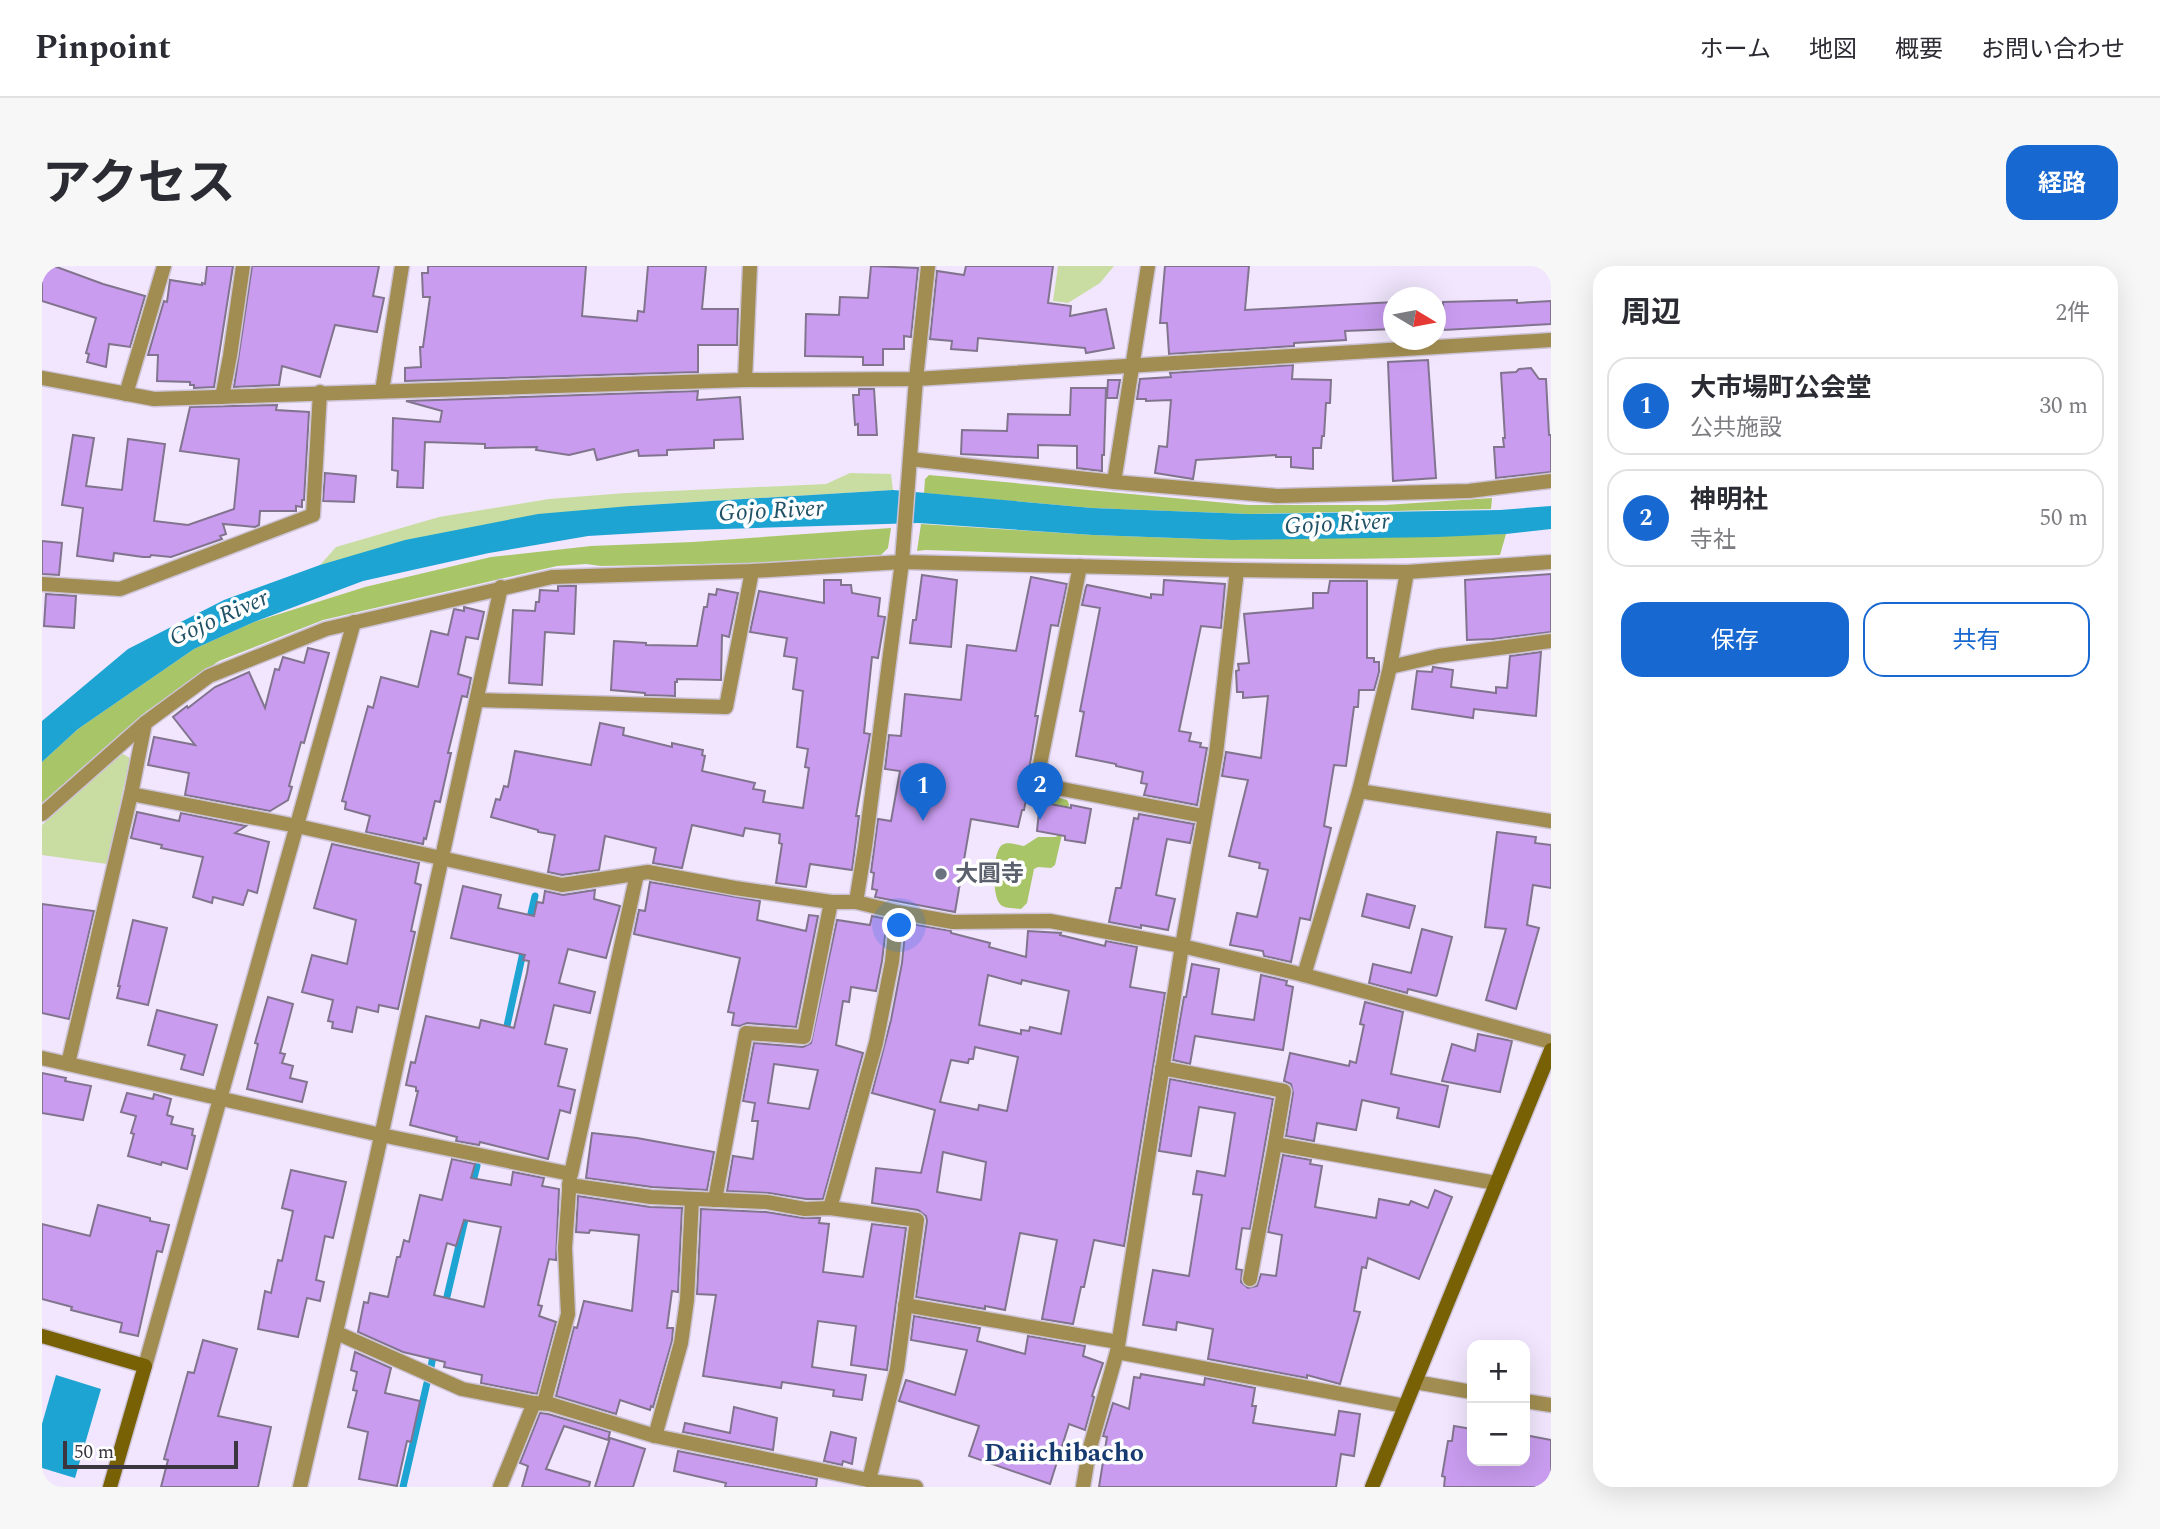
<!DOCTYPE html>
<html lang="ja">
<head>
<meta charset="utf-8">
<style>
	:root { --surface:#fff; --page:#f7f7f7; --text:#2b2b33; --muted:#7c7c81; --line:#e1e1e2; --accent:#1868d2 }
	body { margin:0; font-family:Spectral,"Noto Sans JP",serif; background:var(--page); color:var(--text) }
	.controls { position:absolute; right:21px; bottom:21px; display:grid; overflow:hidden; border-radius:14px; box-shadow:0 7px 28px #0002 }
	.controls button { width:63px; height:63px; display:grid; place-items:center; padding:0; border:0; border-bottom:2px solid var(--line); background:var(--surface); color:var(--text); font:35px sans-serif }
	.compass { position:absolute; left:1341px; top:21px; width:63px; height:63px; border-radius:50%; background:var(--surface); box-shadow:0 7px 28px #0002; rotate:100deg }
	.scale { position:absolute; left:21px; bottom:18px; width:175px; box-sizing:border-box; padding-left:7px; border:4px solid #3b3540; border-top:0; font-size:19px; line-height:24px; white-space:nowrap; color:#3b3540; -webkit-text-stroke:5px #fff; paint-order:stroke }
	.you { position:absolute; left:858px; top:660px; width:24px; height:24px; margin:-18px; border:5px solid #fff; border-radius:50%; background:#1a73e8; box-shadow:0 0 0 10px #1a73e833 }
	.badge { display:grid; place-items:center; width:46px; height:46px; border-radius:50%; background:var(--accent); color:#fff; font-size:23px; font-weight:700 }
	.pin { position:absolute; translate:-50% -58px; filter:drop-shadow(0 2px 4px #0008) }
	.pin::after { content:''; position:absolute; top:37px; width:24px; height:21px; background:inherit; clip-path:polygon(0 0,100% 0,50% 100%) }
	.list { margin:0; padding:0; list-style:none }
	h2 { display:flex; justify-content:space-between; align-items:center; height:91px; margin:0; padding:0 28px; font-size:30px }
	h2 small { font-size:23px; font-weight:400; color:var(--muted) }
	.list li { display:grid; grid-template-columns:46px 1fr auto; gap:21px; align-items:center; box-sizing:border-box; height:98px; margin:0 14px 14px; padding:0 14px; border:2px solid var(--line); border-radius:21px }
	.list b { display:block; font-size:26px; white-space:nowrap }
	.list p { margin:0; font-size:23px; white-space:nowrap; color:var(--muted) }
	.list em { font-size:23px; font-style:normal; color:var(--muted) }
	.actions { display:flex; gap:14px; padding:21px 28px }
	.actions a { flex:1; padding:16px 0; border:2px solid var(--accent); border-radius:21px; text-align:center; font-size:24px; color:var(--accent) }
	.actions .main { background:var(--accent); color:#fff }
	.map { position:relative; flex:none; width:1509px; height:1221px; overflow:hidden; border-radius:21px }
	header { display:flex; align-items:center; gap:42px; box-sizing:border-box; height:98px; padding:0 35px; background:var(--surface); border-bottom:2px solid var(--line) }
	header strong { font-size:33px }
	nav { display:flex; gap:38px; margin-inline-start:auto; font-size:24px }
	.intro { display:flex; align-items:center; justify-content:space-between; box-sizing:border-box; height:168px; padding:0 42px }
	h1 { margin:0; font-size:49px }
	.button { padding:18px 32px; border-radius:21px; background:var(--accent); color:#fff; font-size:24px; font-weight:700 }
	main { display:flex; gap:42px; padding:0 42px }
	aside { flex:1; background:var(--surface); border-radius:21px; box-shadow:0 7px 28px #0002 }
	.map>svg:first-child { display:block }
	.green { fill:#c9dda2 }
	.forest { fill:#a8c668 }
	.water { fill:#1ea4d2 }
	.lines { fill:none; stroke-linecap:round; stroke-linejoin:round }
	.stream { stroke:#1ea4d2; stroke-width:7 }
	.building { fill:#c99cef; stroke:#82748e; stroke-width:2; fill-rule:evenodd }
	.street-casing { stroke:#cdc3d7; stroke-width:17 }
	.secondary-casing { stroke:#cdc3d7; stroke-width:17 }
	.street { stroke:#a18d51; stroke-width:14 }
	.secondary { stroke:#786004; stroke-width:14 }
	.worship-dot { fill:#6b7280; stroke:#fff; stroke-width:2.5 }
	.labels { text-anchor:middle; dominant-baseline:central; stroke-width:7; stroke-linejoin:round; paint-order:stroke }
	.worship-label { font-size:23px; font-weight:bold; fill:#5b616d; stroke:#fff; text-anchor:start }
	.water-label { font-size:24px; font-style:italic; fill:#205165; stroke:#fff }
	.quarter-label { font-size:26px; font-weight:bold; fill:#173b70; stroke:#fff }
</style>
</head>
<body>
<header>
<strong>Pinpoint</strong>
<nav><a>ホーム</a><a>地図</a><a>概要</a><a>お問い合わせ</a></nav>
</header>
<div class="intro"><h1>アクセス</h1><a class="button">経路</a></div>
<main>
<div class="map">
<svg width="1509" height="1221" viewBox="0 0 1509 1221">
	<rect width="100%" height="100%" fill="#f1e6fd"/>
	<g class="green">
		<polygon points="1016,0 1072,0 1058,17 1026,37 1011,35"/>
		<polygon points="808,207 849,208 851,224 588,240 278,299 294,281 397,251 507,233 584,227 784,218"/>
		<polygon points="79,487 88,492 65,598 0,589 0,559"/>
	</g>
	<g class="forest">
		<polygon points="887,209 1206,239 1343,239 1450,232 1449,243 1207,248 1050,242 882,227 883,213"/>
		<path d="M879 258 1051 269 1189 274 1464 268 1458 289C1266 298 1077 290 884 284L875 285Z"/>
		<polygon points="849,262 846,282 839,289 713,297 559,300 544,298 515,300 281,354 177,395 105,445 0,537 0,496 36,463 152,383 212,356 323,321 449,291 549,280 651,276"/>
		<path d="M938 503 986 517 989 524 1025 534 1027 538 1013 599 1009 602 996 601 992 603 985 637 979 643C973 642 962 643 958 638 950 630 950 586 960 579 965 575 976 579 982 580L996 571H1014L1017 568 1020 543 1009 536 980 528Z"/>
	</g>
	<g class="water">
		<polygon points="851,224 1050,242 1207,248 1458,244 1509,240 1509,263 1464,268 1396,271 1189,274 1051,269 876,257 649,264 546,270 447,287 321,315 212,356 152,383 36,463 0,496 0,455 86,383 182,334 278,299 363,274 496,248 588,240"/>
		<polygon points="14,1109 59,1123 33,1212 0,1202 0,1158"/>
	</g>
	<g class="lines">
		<g class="stream">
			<polyline points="487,656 493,630"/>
			<polyline points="463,769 482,682"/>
			<polyline points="430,920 435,900"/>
			<polyline points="403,1039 425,945"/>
			<polyline points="389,1101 392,1085"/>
			<polyline points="361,1221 385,1117"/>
		</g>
	</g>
	<g class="building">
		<polygon points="0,0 12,0 61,18 103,30 88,81 67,78 64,101 45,96 47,88 44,87 54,52 0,35"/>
		<polygon points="165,0 191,0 172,121 152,122 152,119 148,119 148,116 115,115 116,89 106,89 122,35 125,36 128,14 160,19 160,17 163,18"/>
		<polygon points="210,0 337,0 331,30 342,32 335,66 293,59 278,111 240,100 237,119 192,121"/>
		<polygon points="386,0 544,0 540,50 595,55 596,45 602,46 606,0 664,0 660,43 696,43 695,79 656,79 656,106 363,115 363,102 379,101 378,81 381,81 388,31 381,31 380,7 386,7"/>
		<polygon points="829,0 876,2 869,71 862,70 862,83 841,83 841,99 821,99 821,91 763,90 764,48 797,49 798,31 826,32"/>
		<polygon points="924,0 1011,0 1006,37 1029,40 1028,50 1064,43 1072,82 1044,87 1043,82 936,72 935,85 909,83 910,75 888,73 895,5 922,9"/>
		<polygon points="1123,0 1207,0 1203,44 1352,36 1352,63 1303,65 1304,74 1252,77 1252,80 1127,88 1125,57 1118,57"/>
		<polygon points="1475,34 1475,37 1509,35 1509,58 1402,64 1401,36"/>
		<polygon points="1386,94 1394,212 1351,215 1346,96"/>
		<polygon points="1251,99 1250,113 1289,114 1288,137 1284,137 1282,170 1280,170 1279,182 1271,182 1271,203 1249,201 1249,191 1234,191 1234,189 1154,194 1151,213 1113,207 1117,180 1125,181 1129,134 1104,135 1104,133 1095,133 1098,113 1129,111 1128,107"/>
		<polygon points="1489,102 1497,113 1504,113 1507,169 1509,169 1509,206 1454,212 1452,181 1462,181 1461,172 1463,172 1459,107 1474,106 1477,103"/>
		<polygon points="1066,114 1078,114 1075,132 1065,132"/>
		<polygon points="1029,122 1064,122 1062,189 1060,189 1060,205 1035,202 1035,180 996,179 996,192 919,188 920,164 965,165 966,148 1028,149"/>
		<polygon points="817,123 832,123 835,169 816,169 816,158 813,159 811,129 817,129"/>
		<polygon points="656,125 655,134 698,131 701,173 672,174 672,182 625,184 625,189 597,190 596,184 555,194 552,183 527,189 494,184 495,181 443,182 443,178 383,176 381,222 355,221 356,205 350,204 351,152 398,156 400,145 364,135"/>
		<polygon points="235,139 234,144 267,146 262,234 260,234 260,241 254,240 254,245 218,245 217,259 213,261 181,258 184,268 178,270 180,273 129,291 109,289 108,291 101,291 72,287 71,295 35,290 41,242 20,239 31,169 52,172 44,220 80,224 86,173 123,178 112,255 146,259 192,243 197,193 138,185 148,141"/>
		<polygon points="283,207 314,210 312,236 281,235"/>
		<polygon points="0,275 20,277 17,309 0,308"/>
		<polygon points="1509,308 1509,366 1451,373 1425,374 1423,314"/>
		<polygon points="880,309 915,314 909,381 868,377 871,354 874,354"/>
		<polygon points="989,311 1025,318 1016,360 1009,359 993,450 996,450 985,516 986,523 982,544 980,544 976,561 929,553 913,646 833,631 835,624 830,623 832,607 829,606 836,553 849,555 858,505 843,503 847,469 859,470 863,428 919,434 925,379 974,385"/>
		<polygon points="782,314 799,314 799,319 809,319 810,327 838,332 836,350 843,351 836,392 830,391 822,467 828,468 814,550 817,550 810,604 768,598 764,621 734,617 740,578 737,577 738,568 703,562 701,570 650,559 640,602 611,597 614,582 563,570 557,604 520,609 506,606 513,569 496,566 496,564 449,551 454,533 458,534 462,520 466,521 473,485 549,499 558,457 582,462 581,469 630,481 630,477 661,484 660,489 663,490 660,505 713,517 711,523 723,525 721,536 761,542 767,502 763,501 766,483 755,481 761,425 751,423 755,392 742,390 745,372 708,366 717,325 782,337"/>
		<polygon points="1122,314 1183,318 1179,362 1159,360 1137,465 1149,467 1147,475 1159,477 1158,481 1165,482 1155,539 1102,529 1105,518 1099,517 1101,506 1074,500 1074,498 1034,490 1042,446 1038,445 1058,342 1040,339 1044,321 1045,319 1109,332 1109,328 1121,329"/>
		<polygon points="1288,315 1325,315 1325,392 1332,392 1332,396 1337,396 1337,406 1332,424 1317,424 1316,441 1312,441 1304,500 1292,499 1282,560 1289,562 1268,654 1258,652 1249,696 1222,690 1221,685 1188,679 1195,647 1215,651 1226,604 1217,602 1218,597 1187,590 1206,514 1180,510 1184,486 1219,492 1226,430 1201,432 1201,426 1195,426 1194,405 1197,404 1196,398 1207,397 1202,348 1271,342 1271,327 1286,327"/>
		<polygon points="516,320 534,320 532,368 503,366 500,419 467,417 471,344 493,345 494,336 497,336 498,324 516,325"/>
		<polygon points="675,323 696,327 687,371 680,369 679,414 635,413 635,416 633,416 633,430 603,429 603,427 569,424 572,375 604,377 604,379 655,380 662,341 665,341 667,328 674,329"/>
		<polygon points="4,328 34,330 32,362 2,360"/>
		<polygon points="422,341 442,346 436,373 424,371 416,408 429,412 425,431 420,430 406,487 409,487 398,536 393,535 384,573 382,572 381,578 324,566 328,550 303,543 304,536 300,535 326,440 331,442 339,411 376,421 389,365 406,369 412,343 422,345"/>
		<polygon points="266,382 287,387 262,477 259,476 247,520 250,521 246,534 228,545 143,529 147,507 106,499 112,471 153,479 131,451 145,440 146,442 173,421 207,406 223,442 233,403 237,404 241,391 262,397"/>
		<polygon points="1499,386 1494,450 1432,443 1431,452 1370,443 1375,405 1390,406 1391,401 1411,404 1409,421 1454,427 1454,421 1465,422 1468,390"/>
		<polygon points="998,536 1029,542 1029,539 1049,543 1043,577 1023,574 1023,570 995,565"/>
		<polygon points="95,546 137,555 139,547 204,560 193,567 227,576 215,627 206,624 201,639 171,631 170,637 151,631 161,591 119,582 120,579 89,572"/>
		<polygon points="1097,548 1152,558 1148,577 1125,573 1114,629 1133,633 1126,664 1099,659 1099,662 1067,656 1074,622 1079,622 1092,552 1096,553"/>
		<polygon points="1455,566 1494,571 1493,577 1509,579 1509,622 1491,619 1485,659 1497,662 1474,743 1444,734 1464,663 1443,661"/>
		<polygon points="290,578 377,597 373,617 379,619 369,665 373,666 356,743 337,739 336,746 315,741 310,766 290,762 291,756 286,755 291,734 260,726 270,689 305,698 314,654 272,642"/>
		<polygon points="608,616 718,635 715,654 764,665 767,649 776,650 754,761 705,757 698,760 690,759 692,747 686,746 698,692 592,668 597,644 603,645"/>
		<polygon points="421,620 459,629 456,642 492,650 495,636 501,637 503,625 521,629 553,624 552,633 578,640 564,692 526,683 517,717 553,726 548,747 512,739 503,778 525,783 516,820 533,824 528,847 518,844 506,893 438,876 437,879 414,875 415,871 368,859 376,825 374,825 374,821 364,819 369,796 373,797 384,750 437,762 439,754 472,762 485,707 487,695 481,694 483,689 409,672"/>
		<polygon points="1325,628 1373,640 1367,662 1320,650"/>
		<polygon points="0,638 52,645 27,753 0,747"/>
		<path d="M830 650 845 653 840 695 834 725 809 721 807 736 801 735 794 779 821 787 781 933H764L727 927 685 925 691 890 711 893 716 855H710L713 837 701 835 712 777 761 781 769 777 795 654 828 659ZM732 798 776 804 767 843 726 837Z"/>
		<polygon points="91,654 125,662 106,739 75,732 78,720 76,720"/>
		<path d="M864 657 909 665V667L948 677 947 681 984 691 986 665 1019 667 1018 669 1063 680 1064 675 1095 681 1088 721 1123 727 1082 980 1052 974 1042 1021H1039L1031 1058 1000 1053 1015 974 978 967 963 1044 943 1040V1043L874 1031 885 955 884 950 876 944 830 937 834 902 879 907 893 844 830 827 849 754 860 697ZM946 709 979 718 980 714 1027 725 1019 768 988 761 987 765 979 764V768L937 759ZM933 781 976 791 965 845 937 839 936 844 898 836 909 794 926 797 927 793H931ZM901 886 944 896 939 934 895 926Z"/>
		<polygon points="1380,663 1410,671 1395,729 1394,730 1366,723 1365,727 1327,717 1331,698 1369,707"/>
		<polygon points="1150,698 1177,703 1170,748 1212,754 1219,709 1245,715 1244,719 1251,721 1241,784 1153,770 1148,798 1131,794 1142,731 1144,731"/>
		<polygon points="226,731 251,738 238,787 243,788 240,797 251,800 248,812 265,816 260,836 205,823 216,778 213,777"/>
		<polygon points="1323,736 1361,746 1349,808 1406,820 1397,861 1355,852 1357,842 1320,834 1314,864 1275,857 1272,875 1244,870 1251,827 1249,818 1242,815 1248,787 1307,800 1308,795 1314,797 1322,759 1318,758"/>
		<polygon points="115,744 175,759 161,809 139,803 143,789 106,779"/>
		<polygon points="1436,768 1470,775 1458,826 1400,815 1410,778 1433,785"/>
		<polygon points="0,807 24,812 23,815 49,820 41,854 0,847"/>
		<polygon points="1128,813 1231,833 1208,963 1200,962 1194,1003 1200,1004 1199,1016 1206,1022 1215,1020 1219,1008 1234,1010 1240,969 1226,966 1241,889 1269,894 1268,898 1280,900 1273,941 1334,952 1337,933 1367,939 1369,935 1386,942 1393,924 1410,931 1377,1013 1326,992 1324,1002 1320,1001 1312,1045 1318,1046 1298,1118 1265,1109 1265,1112 1166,1093 1171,1063 1135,1056 1134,1064 1101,1059 1111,1004 1147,1010 1160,929 1151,928 1155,905 1183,910 1193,847 1157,841 1149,890 1117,885"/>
		<polygon points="85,827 111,833 112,828 129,833 125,849 131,851 129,858 151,863 150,869 153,870 145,903 120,896 119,899 86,890 92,868 89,867 94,850 79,846"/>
		<polygon points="550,867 595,872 672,886 665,924 610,921 544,912"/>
		<path d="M410 893 433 898 429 912 469 919 471 906 502 912 500 920 517 923 514 994 507 993 496 1039 500 1040 497 1050 514 1056 495 1128 439 1117 440 1109 402 1101 403 1096 361 1086 316 1066 322 1036 326 1037 328 1027 346 1031 355 991H358L362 974 367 976 378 929 400 934ZM422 954 459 961 442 1041 392 1029 405 977 414 980Z"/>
		<polygon points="249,904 304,916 291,972 283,970 274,1014 282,1016 278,1035 265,1032 256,1071 216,1063 223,1025 229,1027 236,994 240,995 251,945 240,942"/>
		<polygon points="536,930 608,941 640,942 636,1026 630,1025 625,1062 631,1062 630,1075 611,1141 609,1140 608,1144 578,1134 574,1148 514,1130 532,1061 535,1062 542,1035 590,1045 597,969 548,964 547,967 534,966"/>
		<polygon points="56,939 108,952 108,955 127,959 120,986 115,985 96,1070 78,1066 80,1057 29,1044 30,1041 0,1033 0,958 48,970"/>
		<polygon points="659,943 724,946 761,952 778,952 777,957 787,958 781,1006 821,1011 830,958 864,962 845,1104 809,1099 814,1060 776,1055 770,1101 824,1109 820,1134 791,1130 792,1124 740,1116 739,1122 661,1110 674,1029 655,1028"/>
		<polygon points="872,1050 938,1062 935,1075 983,1088 986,1070 1043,1080 1041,1090 1061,1097 1050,1130 1052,1131 1043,1164 1027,1158 1008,1218 927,1190 937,1160 857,1135 864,1114 913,1129 925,1084 869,1074"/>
		<polygon points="161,1074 195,1083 176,1150 229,1161 216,1221 119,1221 126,1194 122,1193 146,1106 152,1107"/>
		<polygon points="313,1086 349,1102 343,1127 378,1135 369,1176 365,1175 355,1220 317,1213 326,1166 306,1161 315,1125 311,1124 315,1106 309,1104"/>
		<polygon points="1099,1108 1162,1119 1163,1112 1213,1122 1210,1140 1214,1140 1211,1157 1293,1169 1297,1145 1318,1148 1312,1190 1299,1188 1294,1221 1057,1221 1065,1171 1061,1170 1071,1137 1087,1143 1092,1111 1098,1112"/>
		<polygon points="692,1141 735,1152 731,1184 641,1166 643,1157 688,1167"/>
		<polygon points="498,1147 506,1148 568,1166 566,1174 522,1160 504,1203 548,1216 547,1221 480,1221 486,1200 478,1197"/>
		<polygon points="1412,1160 1430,1163 1430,1195 1483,1195 1483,1169 1509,1174 1509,1221 1402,1221 1403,1211 1400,1210 1406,1175 1410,1175"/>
		<polygon points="789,1166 814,1172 810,1198 801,1195 800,1199 782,1195"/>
		<polygon points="568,1172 603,1183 591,1221 553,1221"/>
		<polygon points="636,1185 775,1213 774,1221 683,1221 684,1217 632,1205"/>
	</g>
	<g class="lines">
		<g class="street-casing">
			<g id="street">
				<polyline points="0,112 112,133 703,114 874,113 1509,74"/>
				<polyline points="703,114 708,0"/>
				<polyline points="340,125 360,0"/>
				<polyline points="84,128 122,0"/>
				<polyline points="180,131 188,90 201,0"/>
				<polyline points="868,193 1072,216 1235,230 1427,225 1509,215"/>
				<polyline points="1072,216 1106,0"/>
				<polyline points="1038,300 994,518 1161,550"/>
				<polyline points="0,318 78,323 271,249 278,126"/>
				<polyline points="1348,401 1396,390 1509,375"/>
				<polyline points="435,434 684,441 710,305"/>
				<polyline points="1317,525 1509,555"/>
				<polyline points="89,528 255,560 520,619 606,606 693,622 789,636 814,636 855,646 911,656 1008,655 1140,680 1262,709 1509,776"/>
				<polyline points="0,548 103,457 167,410 284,363 510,311 710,305 860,296 1195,304 1365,306 1509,296"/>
				<polyline points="814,636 823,581 860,296 874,113 886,0"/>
				<polyline points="1262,709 1317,525 1348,401 1365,306"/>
				<polyline points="0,792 339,869 529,908 595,608"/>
				<polyline points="26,798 89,528 103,457"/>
				<polyline points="1120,802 1242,825 1233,878"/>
				<polyline points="527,919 609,931 725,936 763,943 788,942 875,954 855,1103 827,1214"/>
				<polyline points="673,934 704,767 762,771 789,636"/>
				<polyline points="788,942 834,777 850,696 855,646"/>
				<polyline points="1208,1013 1233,878 1454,917"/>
				<polyline points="863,1039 1076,1076"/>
				<polyline points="295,1067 420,1123 492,1137 508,1138 613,1170 836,1216 874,1221"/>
				<polyline points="1075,1086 1363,1140"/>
				<polyline points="103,1100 312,356"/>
				<polyline points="1373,1116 1430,1126"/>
				<polyline points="1483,1135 1509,1139"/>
				<polyline points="502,1137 526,1048 523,982 528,911"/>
				<polyline points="613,1170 639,1077 645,1034 650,933"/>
				<polyline points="258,1221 333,898 459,321"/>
				<polyline points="458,1221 492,1137"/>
				<polyline points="1041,1221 1047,1185 1075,1086 1140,680 1174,488 1195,304"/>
			</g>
		</g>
		<g class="secondary-casing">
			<g id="secondary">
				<polyline points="0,1070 103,1100 68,1221"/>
				<polyline points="1330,1221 1509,784"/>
			</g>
		</g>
		<use href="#street" class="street"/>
		<use href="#secondary" class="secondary"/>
	</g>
	<circle class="worship-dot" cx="899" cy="608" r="7"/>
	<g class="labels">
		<g class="worship-label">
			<text x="913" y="608">大圓寺</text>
		</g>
		<g class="water-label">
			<text transform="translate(729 245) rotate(-3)">Gojo River</text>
			<text transform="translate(1295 258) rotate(-3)">Gojo River</text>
			<text transform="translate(177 352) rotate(-24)">Gojo River</text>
		</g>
		<g class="quarter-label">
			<text x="1022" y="1187">Daiichibacho</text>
		</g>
	</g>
</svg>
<div class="controls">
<button>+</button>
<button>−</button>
</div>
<svg class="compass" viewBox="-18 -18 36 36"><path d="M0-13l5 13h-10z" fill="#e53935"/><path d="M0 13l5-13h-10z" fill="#7c7c81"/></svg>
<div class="scale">50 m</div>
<div class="you"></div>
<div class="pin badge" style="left:881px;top:555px">1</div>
<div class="pin badge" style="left:998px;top:554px">2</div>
</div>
<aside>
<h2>周辺<small>2件</small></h2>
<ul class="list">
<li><span class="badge">1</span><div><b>大市場町公会堂</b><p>公共施設</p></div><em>30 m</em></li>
<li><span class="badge">2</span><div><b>神明社</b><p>寺社</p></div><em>50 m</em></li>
</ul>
<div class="actions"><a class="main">保存</a><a>共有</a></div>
</aside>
</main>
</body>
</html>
